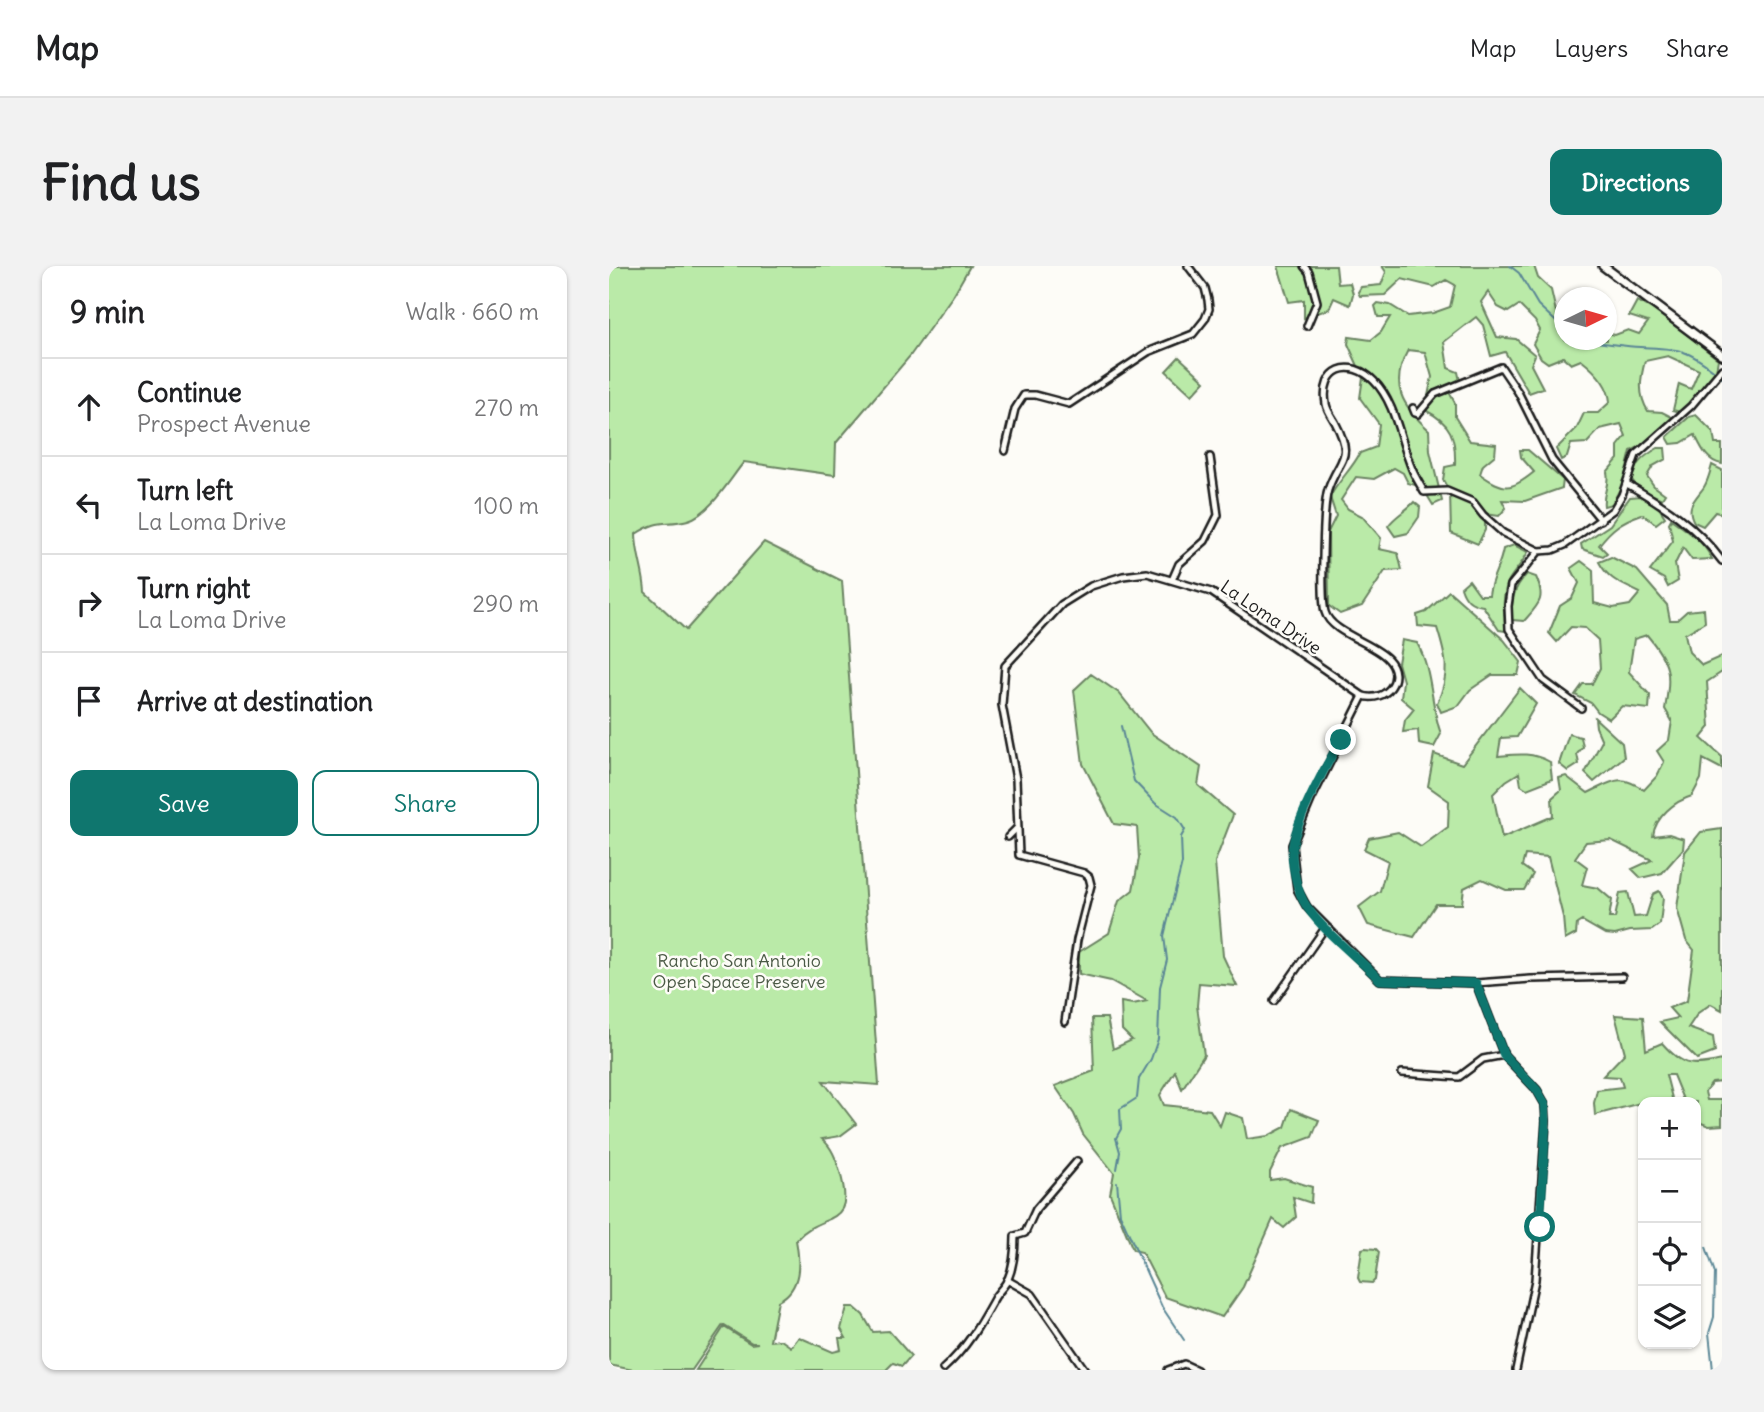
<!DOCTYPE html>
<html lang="en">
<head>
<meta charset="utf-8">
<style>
	:root { --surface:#fff; --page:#f2f2f2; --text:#202124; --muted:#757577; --line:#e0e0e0; --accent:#0f766e }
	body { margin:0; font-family:Delius,sans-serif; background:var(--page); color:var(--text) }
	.controls { position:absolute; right:21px; bottom:21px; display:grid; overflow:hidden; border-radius:14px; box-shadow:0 2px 5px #0004 }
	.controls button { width:63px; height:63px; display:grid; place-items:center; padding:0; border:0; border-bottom:2px solid var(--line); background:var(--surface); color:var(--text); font:35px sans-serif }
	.compass { position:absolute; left:945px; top:21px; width:63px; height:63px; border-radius:50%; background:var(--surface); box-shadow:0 2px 5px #0004; rotate:85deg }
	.stop { position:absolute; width:21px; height:21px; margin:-16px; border:5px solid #0f766e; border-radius:50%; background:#fff }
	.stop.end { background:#0f766e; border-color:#fff; box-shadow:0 2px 7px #0008 }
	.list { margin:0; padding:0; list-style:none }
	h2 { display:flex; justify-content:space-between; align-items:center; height:91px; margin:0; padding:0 28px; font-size:30px }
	h2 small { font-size:23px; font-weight:400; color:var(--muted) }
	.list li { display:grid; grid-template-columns:46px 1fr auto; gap:21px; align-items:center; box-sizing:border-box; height:98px; padding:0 28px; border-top:2px solid var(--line) }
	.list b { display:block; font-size:26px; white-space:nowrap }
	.list p { margin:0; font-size:23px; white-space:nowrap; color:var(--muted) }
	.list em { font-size:23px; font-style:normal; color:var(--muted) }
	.actions { display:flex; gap:14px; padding:21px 28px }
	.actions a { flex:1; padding:16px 0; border:2px solid var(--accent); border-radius:14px; text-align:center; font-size:24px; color:var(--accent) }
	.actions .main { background:var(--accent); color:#fff }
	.icon { flex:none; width:38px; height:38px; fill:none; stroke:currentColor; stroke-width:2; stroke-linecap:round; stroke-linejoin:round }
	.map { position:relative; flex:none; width:1113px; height:1104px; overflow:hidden; border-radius:14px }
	header { display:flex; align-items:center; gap:42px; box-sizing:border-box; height:98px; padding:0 35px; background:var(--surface); border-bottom:2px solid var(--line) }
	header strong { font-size:33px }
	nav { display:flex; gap:38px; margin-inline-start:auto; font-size:24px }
	.intro { display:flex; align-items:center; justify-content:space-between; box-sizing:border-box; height:168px; padding:0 42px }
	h1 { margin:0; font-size:49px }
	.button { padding:18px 32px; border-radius:14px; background:var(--accent); color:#fff; font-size:24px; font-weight:700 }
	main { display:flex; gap:42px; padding:0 42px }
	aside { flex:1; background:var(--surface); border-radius:14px; box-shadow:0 2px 5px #0004 }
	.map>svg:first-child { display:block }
	.green { fill:#baeaa8; stroke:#6b8362; stroke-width:2 }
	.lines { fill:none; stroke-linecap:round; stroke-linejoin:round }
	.stream { stroke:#5a8695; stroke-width:2 }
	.street-casing { stroke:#1c1c1c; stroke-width:10 }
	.secondary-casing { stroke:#1c1c1c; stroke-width:12 }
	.street { stroke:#fdfcf7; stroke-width:5 }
	.secondary { stroke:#fdfcf7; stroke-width:7 }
	.route { stroke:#0f766e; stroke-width:9 }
	.labels { text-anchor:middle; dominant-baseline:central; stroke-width:5; stroke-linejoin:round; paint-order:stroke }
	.street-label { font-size:18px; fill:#1c1c1c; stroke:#fdfcf7 }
	.park-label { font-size:18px; fill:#4b5a46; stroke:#fdfcf7 }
</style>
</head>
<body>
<header>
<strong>Map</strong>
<nav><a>Map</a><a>Layers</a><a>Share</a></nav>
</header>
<div class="intro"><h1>Find us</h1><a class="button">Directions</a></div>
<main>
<aside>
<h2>9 min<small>Walk · 660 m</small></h2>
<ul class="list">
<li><svg class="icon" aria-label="ahead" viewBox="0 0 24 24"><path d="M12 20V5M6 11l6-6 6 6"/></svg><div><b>Continue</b><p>Prospect Avenue</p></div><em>270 m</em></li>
<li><svg class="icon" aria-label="left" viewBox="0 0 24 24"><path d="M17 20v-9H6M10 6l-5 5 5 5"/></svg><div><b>Turn left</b><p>La Loma Drive</p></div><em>100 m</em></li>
<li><svg class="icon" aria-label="right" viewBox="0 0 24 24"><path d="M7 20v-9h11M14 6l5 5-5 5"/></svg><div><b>Turn right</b><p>La Loma Drive</p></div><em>290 m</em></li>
<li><svg class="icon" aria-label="arrive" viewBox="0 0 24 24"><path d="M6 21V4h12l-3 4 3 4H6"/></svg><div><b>Arrive at destination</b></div></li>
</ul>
<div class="actions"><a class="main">Save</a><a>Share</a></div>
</aside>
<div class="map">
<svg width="1113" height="1104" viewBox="0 0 1113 1104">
	<rect width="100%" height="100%" fill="#fdfcf7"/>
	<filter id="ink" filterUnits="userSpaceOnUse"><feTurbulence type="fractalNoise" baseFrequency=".0143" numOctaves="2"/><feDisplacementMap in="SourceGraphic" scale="14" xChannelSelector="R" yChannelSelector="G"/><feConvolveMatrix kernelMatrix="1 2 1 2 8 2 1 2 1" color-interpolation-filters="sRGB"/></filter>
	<g filter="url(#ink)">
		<g class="green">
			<path d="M0 0H361L345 28 301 90 227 177 226 209 135 196C121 213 101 248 79 254 56 260 51 252 27 268 27 288 35 305 36 326L77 364 155 276 233 315 270 819 214 815 247 858 231 870 213 873C223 881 227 893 231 906 248 964 213 944 187 974 191 996 193 1023 169 1035L161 1075 172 1074 182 1081 190 1071 224 1086 232 1084 230 1072H237L232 1063 238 1041H245L254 1049 264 1066 280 1065 302 1090 293 1100 284 1097 277 1104H87L115 1061 142 1078 149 1077H143L114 1059 83 1104H24L0 1099Z"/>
			<polygon points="669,0 727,0 729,18 741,17 744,28 741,39 725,32 720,43 695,52 695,34 680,36"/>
			<path d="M773 0H925L929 12 942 24 947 46H955L956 74H998V67L1006 69 1019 64 1030 68 1039 56 1020 50 1028 35C1059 49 1082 73 1109 93 1107 115 1090 131 1075 147L1064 144 1070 118 1082 123 1090 104 1059 90 1036 95C1031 113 1029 129 1039 145L1053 146 1063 151V158L1044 174 1022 185 1017 205 1020 215 1011 223 1003 238 995 240C993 227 1001 220 998 206L1009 193V180L1017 170 1012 158 991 163 978 177 962 178 958 191 952 194 947 183 968 162 975 147H989L1001 136C1000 119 985 104 972 94L962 98 954 91 939 97 932 92 924 78 931 64 926 55 910 39 899 46 889 41 879 26 872 36 888 71 907 73 926 89 922 99 934 122 920 127 896 86 882 90 874 59 867 51 835 76 839 102 849 106 851 115 839 124 846 137V151L861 175 887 178 886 189 874 199 871 208C895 225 902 225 925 206L912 191 911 184H919L954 214 953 222 916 235 893 234 897 242 890 250 876 248V264L869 278 842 267 841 226 834 214 836 201 846 199C847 171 842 157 816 144L823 111 816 86 799 84C780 119 793 140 820 164L821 185 833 235 824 239 813 221 799 217 794 207 785 202 765 213 747 211 732 234 739 243 753 250 772 272 770 283 789 287 793 304 776 305 753 340 731 348 720 340 719 266 727 250 721 231C729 215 743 203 751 187L767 181 770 158 751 132 754 111 739 78 740 71 762 74 772 66 781 51H769L766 40 769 37 781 39 799 50 824 47 841 41 846 19 837 14 825 21 793 13 776 29 751 30 749 26 752 21 772 19 777 6Z"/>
			<polygon points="570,91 596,115 583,129 557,105"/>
			<path d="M1087 149 1104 166 1106 178H1113V198C1098 196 1092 181 1086 169L1072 177 1062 178 1058 171 1080 151Z"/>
			<path d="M1049 182H1056L1057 193 1044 200 1038 210 1045 220 1056 228 1053 233C1040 226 1029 225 1021 211 1028 196 1035 190 1049 182Z"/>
			<path d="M1103 199 1113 204V248L1106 246 1094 260 1085 256C1076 240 1086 234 1095 221 1099 215 1101 206 1103 199Z"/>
			<path d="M1032 230 1048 239 1056 251 1047 258 1033 248C1013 255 1003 262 990 279L998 287 994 290 973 283 972 278 1001 259 1021 231Z"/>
			<path d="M805 236 811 241 810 251 799 267 786 270 779 260C786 250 797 245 805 236Z"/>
			<path d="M1062 253C1078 265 1094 274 1103 293L1083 294 1074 282 1066 298 1069 315 1059 321 1055 313 1041 305 1064 275 1060 257Z"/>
			<path d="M905 279 919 286C914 297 906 304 900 314 892 330 895 348 897 365L890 364 874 340C861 338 856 333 852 321L860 314 871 329H880C882 310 891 302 894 283Z"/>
			<path d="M1002 291 1028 304 1058 339 1061 354H1068L1078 345 1095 343 1096 356 1076 368 1080 386 1093 399 1113 390V406L1098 416 1101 461 1092 472 1113 491V503L1094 493 1092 513 1083 530C1066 535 1046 551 1044 570L1060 568 1075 573 1074 583 1053 607 1032 612 1023 603 1043 594 1002 574 977 576 966 592 978 601 973 619 989 622 1003 634 1000 652H1006L1011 627 1019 626 1025 651 1037 650 1044 628 1050 625 1054 632 1051 658 1043 664 1021 665 1006 669 996 668 973 655 968 658 967 668 956 674 954 651 939 591 916 589 913 600 924 608 915 624H897L873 613 855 622 853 638H827L805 671 759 659 750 641 771 625 779 595 755 583 760 572 789 566 812 581 839 561 840 535 819 520 825 488 853 498 911 422 927 438 908 471 892 472 889 490C909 488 923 486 941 496L943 513 918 523 912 519 910 507 897 515 884 528 893 572 944 550 943 532 952 524 950 512 957 510 979 527C1004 515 1011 507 1035 524L1048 510 1055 496 1048 485 1060 474 1063 455 1056 443C1062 407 1062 398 1038 369L1025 373 1020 406 1041 429 1040 443 1013 440 1000 453 989 446 982 437 966 429 974 418H983L991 402 989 374 976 362 962 361 948 376 940 367 951 340 963 332 970 317 962 302 972 295 984 304 985 337 1004 342 1021 339 1031 327C1014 318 1000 315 990 296Z"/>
			<path d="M918 308 927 311C937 333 930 338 915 355L903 354C902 335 904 322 918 308Z"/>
			<path d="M840 325 895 374 912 396 909 409H883L861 424 849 440 832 446 828 437C842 407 837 391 828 362L809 360 808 349 817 346Z"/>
			<path d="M793 374 808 377C824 405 821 438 832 468L825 481 810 478 809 464 794 466 796 454 805 443 792 432 794 415 789 397Z"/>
			<polygon points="482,408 510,427 542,467 592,501 589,519 624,549 606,596 614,690 628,720 590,717 588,740 595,789 573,823 566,805 551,829 555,839 601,844 611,860 616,846 634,852 638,873 659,870 676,861 682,843 710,854 703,871 673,882 661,906 661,914 675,912 703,921 702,937 684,931 687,951 675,962 664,953 634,1021 613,1051 556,1031 533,986 524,984 501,928 505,907 474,868 465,848 446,820 485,805 483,752 498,752 504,783 523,774 513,764 512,736 524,738 538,735 502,715 470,708 470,686 500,667 510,635 524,624 530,592 528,561 505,558 474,498 465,424"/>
			<polygon points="986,452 1013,477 1015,491 985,516 976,507 993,475 987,461"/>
			<polygon points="960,468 972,471 974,481 968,488 970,498 959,505 950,498"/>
			<polygon points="1113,563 1113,744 1102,738 1089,747 1079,762 1104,771 1106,786 1088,793 1051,756 1069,752 1060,742 1078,735 1085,684 1077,674 1068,642 1076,586 1092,566"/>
			<path d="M1006 749 1034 751 1037 784 1053 777C1074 801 1083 801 1113 794V816L1103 817 1096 826 1098 834H1113V859L1100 860 1087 855V836H1075L1064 809H1057L1064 836H1044L1043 834 986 849 985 837 988 824 1014 821 1011 811 994 810 1016 787Z"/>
			<polygon points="756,982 767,983 770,986 766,1014 763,1017 751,1016 749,1012 753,983"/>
		</g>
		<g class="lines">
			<g class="stream">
				<polyline points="901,0 910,7 929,39 956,64"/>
				<path d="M976 74C994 77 1013 80 1031 81 1069 83 1075 81 1107 106"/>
				<polyline points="1112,111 1113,111"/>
				<polyline points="512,460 525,515 546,537 568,551 576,564 572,571 573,597 555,670 558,694 551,721 549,773 542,793 530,813"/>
				<polyline points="508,903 511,886 507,872 512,863 511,843 528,832 530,813"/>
				<polyline points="508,916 511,948 553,1041 575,1074"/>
				<polyline points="1097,981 1106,1007 1105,1051 1100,1067 1104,1104"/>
			</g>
			<g class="street-casing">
				<g id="street">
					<polyline points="695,0 700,6 708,36 698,60"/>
					<polyline points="804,142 806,147 809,148 826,128 892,101 909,126 943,194 992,254"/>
					<polyline points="396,185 406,143 415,129 426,129 460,138 539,86 584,68 596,53 600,43 599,34 596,22 579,0"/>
					<path d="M1018 218C1055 239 1087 260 1113 295"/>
					<polyline points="563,314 570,298 596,275 609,249 601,191"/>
					<polyline points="754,430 702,534 683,579 688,623 698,641 771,714 867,717 922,713 1013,711"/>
					<polyline points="972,442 934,414 900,363 899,340 902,319 930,285 944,284 956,279 1004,244 1013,229 1027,189 1082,140 1113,103"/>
					<polyline points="399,571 408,562"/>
					<polyline points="867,717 895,789 928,824 936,838 937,855 926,1014 907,1104"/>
					<polyline points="665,735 716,662"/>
					<path d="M456 756 468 674 482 619 480 611 475 607 410 589 407 513 393 439 396 400 453 338 482 320 514 310 538 307 602 326 754 430C777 437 797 412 779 393 765 377 722 367 716 346 712 331 714 239 719 224 730 191 746 194 726 156 723 151 718 144 717 138 711 102 741 91 765 115 787 137 791 175 803 203 806 211 811 218 815 226L838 225 864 236 874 249 894 267 930 285"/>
					<polyline points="793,807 850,811 874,793 895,789"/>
					<polyline points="398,1014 423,1028 476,1104"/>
					<path d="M334 1103C358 1082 371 1058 386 1031 390 1025 396 1020 399 1013 405 999 406 985 406 970L416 967 427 943 468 895"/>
					<polyline points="559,1104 575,1098 588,1104"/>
				</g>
			</g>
			<g class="secondary-casing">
				<polyline id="secondary" points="994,0 1113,89"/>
			</g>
			<use href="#street" class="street"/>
			<use href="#secondary" class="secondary"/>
		</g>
	</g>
	<g class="lines" filter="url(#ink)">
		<path class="route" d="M732 474C718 497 688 553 684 578 681 595 688 627 698 641 714 665 749 692 771 714L867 717 895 789 928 824 936 838 937 855 931 961"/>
	</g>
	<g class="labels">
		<g class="street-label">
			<text transform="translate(662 351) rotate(34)">La Loma Drive</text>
		</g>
		<g class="park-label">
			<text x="130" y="694">Rancho San Antonio<tspan x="130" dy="21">Open Space Preserve</tspan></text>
		</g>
	</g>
</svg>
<div class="controls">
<button>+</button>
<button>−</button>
<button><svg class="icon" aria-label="locate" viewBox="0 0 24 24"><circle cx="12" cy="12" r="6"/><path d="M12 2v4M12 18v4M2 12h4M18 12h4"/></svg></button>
<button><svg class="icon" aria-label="layers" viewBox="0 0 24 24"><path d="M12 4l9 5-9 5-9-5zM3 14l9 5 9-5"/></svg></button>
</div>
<svg class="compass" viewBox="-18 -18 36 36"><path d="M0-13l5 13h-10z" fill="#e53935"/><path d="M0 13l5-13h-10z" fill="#757577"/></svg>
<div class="stop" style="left:931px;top:961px"></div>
<div class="stop end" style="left:732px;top:474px"></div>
</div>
</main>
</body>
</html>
